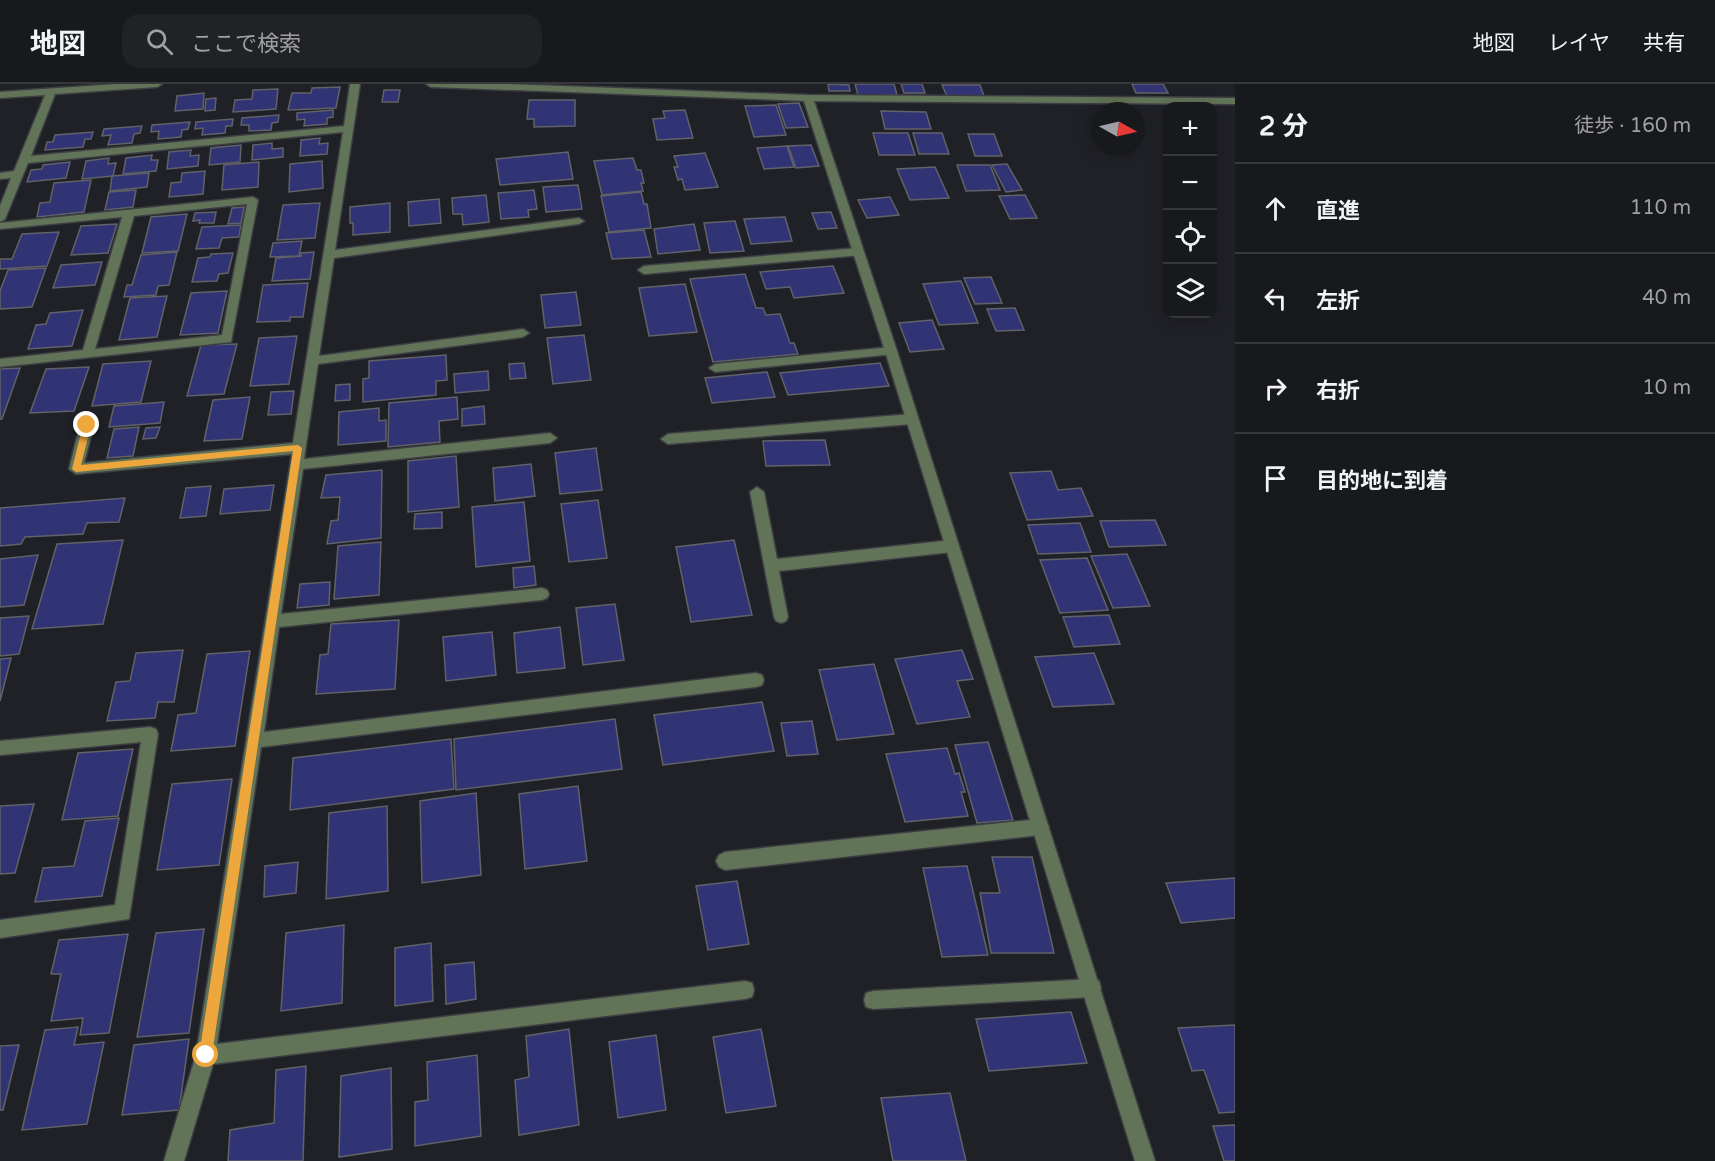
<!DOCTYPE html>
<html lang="ja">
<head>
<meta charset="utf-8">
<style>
	:root { --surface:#18191d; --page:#212226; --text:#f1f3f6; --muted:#9fa0a4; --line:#36383b }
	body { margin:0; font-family:"Varela Round","Noto Sans JP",sans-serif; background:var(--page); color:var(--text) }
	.controls { position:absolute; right:18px; top:18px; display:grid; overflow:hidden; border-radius:12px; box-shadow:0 3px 15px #0003 }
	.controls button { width:54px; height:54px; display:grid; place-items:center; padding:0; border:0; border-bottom:2px solid var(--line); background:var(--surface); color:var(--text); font:30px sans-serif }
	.compass { position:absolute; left:1091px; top:18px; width:54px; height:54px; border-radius:50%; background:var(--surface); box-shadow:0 3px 15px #0003; rotate:98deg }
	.stop { position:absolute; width:18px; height:18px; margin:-14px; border:4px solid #eea73d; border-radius:50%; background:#fff }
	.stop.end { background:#eea73d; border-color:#fff; box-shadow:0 2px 6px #0008 }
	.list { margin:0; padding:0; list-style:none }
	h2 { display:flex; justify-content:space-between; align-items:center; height:78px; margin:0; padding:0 24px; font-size:26px }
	h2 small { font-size:20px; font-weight:400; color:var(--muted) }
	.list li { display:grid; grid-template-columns:39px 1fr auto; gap:18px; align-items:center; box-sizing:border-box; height:90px; padding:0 24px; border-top:2px solid var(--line) }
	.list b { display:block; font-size:22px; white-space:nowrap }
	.list em { font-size:20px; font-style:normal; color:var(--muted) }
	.icon { flex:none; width:33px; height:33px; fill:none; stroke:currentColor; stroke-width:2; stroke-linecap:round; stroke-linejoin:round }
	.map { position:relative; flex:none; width:1235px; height:1077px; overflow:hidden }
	header { display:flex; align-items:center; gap:36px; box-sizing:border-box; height:84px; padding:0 30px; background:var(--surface); border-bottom:2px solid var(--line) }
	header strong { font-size:28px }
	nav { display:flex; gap:33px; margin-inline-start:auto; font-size:21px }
	.search { width:420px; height:54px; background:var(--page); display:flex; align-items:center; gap:15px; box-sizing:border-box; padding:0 21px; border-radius:18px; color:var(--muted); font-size:22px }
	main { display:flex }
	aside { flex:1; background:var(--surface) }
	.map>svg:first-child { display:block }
	.building { fill:#303374; stroke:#616269; stroke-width:1.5 }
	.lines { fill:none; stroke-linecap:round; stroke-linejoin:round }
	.lane-casing { stroke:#3d3e44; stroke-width:3 }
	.street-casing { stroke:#3d3e44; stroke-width:3 }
	.lane { fill:#627457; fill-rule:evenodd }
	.street { fill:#627457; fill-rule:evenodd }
	.route { fill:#eea73d }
</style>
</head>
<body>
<header>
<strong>地図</strong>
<div class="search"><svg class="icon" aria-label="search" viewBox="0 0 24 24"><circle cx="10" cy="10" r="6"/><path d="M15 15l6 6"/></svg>ここで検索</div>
<nav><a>地図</a><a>レイヤ</a><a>共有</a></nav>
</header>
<main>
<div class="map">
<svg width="1235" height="1077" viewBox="0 0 1235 1077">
	<rect width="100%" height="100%" fill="#202127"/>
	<g class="building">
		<polygon points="828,0 849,1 850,7 829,7"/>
		<polygon points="855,0 894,0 897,11 858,11"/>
		<polygon points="901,0 922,0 925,9 904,9"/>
		<polygon points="1132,0 1163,0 1168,9 1136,9"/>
		<polygon points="942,1 980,1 984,12 947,12"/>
		<polygon points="340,3 336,24 288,26 292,9 311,9 312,4"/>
		<polygon points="278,5 276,25 233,28 235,16 252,15 253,6"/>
		<polygon points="384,6 400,6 398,18 382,18"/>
		<polygon points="204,9 203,25 175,27 177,12"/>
		<polygon points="216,14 215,26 205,27 206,15"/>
		<polygon points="529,16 575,16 575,42 534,43 534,35 527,35"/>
		<polygon points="799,19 808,43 786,44 778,20"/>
		<polygon points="776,21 786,51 754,53 745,22"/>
		<polygon points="333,26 333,33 327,34 327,40 304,42 305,35 297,36 297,29"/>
		<polygon points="685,26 693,54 657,56 653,35 665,34 663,27"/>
		<polygon points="881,27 926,28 931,45 885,45"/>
		<polygon points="279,31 278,38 272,39 271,46 249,47 249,41 241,41 242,34"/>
		<polygon points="233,35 232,42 226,42 225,49 202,51 203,44 195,45 196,38"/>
		<polygon points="190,38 188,45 182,46 181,53 158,55 159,47 151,48 152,41"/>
		<polygon points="142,42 140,49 134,50 132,59 108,61 111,51 102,52 104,45"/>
		<polygon points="93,48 91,55 85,55 83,63 45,66 47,58 53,58 55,51"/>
		<polygon points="873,49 908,49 915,71 879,71"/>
		<polygon points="913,49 942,49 949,70 919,70"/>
		<polygon points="968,50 994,50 1002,72 975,72"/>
		<polygon points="320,54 319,60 328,59 327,70 300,72 301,56"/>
		<polygon points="272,59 272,65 283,64 283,73 252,76 253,61"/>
		<polygon points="241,61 240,78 209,81 211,64"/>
		<polygon points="811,61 819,82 796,84 788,62"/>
		<polygon points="787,62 794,83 764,85 757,64"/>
		<polygon points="191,66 190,72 199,71 198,82 167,85 169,68"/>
		<polygon points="568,68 573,95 500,101 496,75"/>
		<polygon points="705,69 718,103 685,106 682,95 678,96 674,83 678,83 674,72"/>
		<polygon points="152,71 151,76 158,76 156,87 123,90 126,74"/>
		<polygon points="109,74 108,80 116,79 113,92 82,95 86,77"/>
		<polygon points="633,74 637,86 641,86 644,99 641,99 643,107 602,111 594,77"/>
		<polygon points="322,77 323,104 289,108 290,80"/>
		<polygon points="70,78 66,94 27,98 31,86 42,85 43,81"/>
		<polygon points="259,78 258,103 222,106 224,81"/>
		<polygon points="1007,80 1022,106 1006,108 992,81"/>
		<polygon points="957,81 990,81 1000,106 966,107"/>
		<polygon points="935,83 949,114 910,116 897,85"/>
		<polygon points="205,87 203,110 169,113 171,99 181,98 182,89"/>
		<polygon points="149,89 147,103 110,107 112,92"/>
		<polygon points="91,96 84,128 37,133 40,119 50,118 54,99"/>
		<polygon points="578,101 582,125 546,128 543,103"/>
		<polygon points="136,106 133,123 105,126 109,108"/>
		<polygon points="534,106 537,125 528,126 529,133 501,135 498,109"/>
		<polygon points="641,108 644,120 647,120 651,144 609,148 601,112"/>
		<polygon points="486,111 489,138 463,141 462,130 453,130 452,114"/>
		<polygon points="1025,111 1037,134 1010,135 999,112"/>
		<polygon points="890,113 899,131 867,134 858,116"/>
		<polygon points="439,115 441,139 409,142 408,118"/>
		<polygon points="320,119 315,154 277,156 283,121"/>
		<polygon points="390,119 390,148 353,151 353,139 350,139 350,123"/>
		<polygon points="244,123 241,139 228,140 232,124"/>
		<polygon points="216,128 214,139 199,139 200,136 193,137 195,129"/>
		<polygon points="831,128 837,144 818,145 812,129"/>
		<polygon points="187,130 178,167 142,169 151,133"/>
		<polygon points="785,133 792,157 751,160 744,135"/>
		<polygon points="735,137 744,167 710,169 704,139"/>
		<polygon points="117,140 108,169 71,171 81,142"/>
		<polygon points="694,140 700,166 658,170 654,145"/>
		<polygon points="241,141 239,153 222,154 219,164 196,165 202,143"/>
		<polygon points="644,146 651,173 612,175 606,149"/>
		<polygon points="59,148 47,182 0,185 0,175 12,175 22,150"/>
		<polygon points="302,157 299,172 270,173 273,159"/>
		<polygon points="177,168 169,201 158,202 156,211 124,213 127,201 132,201 141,171"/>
		<polygon points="314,168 310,195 272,197 276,174 301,172 301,169"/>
		<polygon points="233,169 228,189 219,190 217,197 192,198 198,174 210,173 211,170"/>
		<polygon points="102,178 95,201 53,204 61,181"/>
		<polygon points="833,182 844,209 794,214 790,203 766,205 760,188"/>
		<polygon points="46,184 32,223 0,225 0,207 8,186"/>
		<polygon points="745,190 756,224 763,224 766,231 780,230 790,259 794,259 798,270 713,278 690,195"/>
		<polygon points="991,193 1002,219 975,220 964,194"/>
		<polygon points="961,197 978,239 939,241 923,200"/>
		<polygon points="308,199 303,233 290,233 290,237 257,238 263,201"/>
		<polygon points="685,200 697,248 649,252 639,204"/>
		<polygon points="227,207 218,249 180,251 191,209"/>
		<polygon points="576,208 581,241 545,244 541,211"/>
		<polygon points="167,212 157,253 119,256 130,214"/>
		<polygon points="1015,224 1024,246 996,247 987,225"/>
		<polygon points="83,226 72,262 28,265 36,241 46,240 50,229"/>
		<polygon points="932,236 944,265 910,268 899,239"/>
		<polygon points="584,251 591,296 553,300 547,254"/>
		<polygon points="297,252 289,300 250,302 259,254"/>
		<polygon points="237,260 224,310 187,312 201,261"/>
		<polygon points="446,271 447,296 436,297 436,311 363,318 363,295 369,294 369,277"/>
		<polygon points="151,277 141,318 92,322 103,280"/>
		<polygon points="524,279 526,294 510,295 509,280"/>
		<polygon points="880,279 889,302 788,311 780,289"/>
		<polygon points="89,283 74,327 30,329 46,285"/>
		<polygon points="20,284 2,335 0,335 0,285"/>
		<polygon points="488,287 489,306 455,309 454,290"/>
		<polygon points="767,288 775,313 712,319 705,294"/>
		<polygon points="350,300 350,316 335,317 336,301"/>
		<polygon points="294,307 291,330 268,331 271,308"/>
		<polygon points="250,313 242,355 204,357 213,316"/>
		<polygon points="457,313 458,335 439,337 440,358 388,363 389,319"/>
		<polygon points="164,318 160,339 109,343 114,322"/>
		<polygon points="484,322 485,340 462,342 462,325"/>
		<polygon points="379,324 379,337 386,336 386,357 338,361 339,328"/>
		<polygon points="139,343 133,372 107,374 114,345"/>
		<polygon points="160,343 156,354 143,355 146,344"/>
		<polygon points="825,356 830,381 766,382 763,357"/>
		<polygon points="596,364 602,406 560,410 555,369"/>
		<polygon points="456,372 459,423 408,428 408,377"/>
		<polygon points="531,380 535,412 495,417 493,384"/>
		<polygon points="382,386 381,454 327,460 331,437 338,436 340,413 321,414 326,391"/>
		<polygon points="1051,387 1058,406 1081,404 1093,432 1027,436 1010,389"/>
		<polygon points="274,401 270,426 220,430 224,405"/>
		<polygon points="211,402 206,432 180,434 186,404"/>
		<polygon points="125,414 119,438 87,439 83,450 25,453 21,460 0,462 0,424"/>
		<polygon points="598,416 607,474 569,478 561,420"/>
		<polygon points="524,418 530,477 476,483 472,423"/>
		<polygon points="442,428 442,444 414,445 415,430"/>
		<polygon points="1155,436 1166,461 1109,463 1100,437"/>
		<polygon points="1080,439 1091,468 1038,470 1028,441"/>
		<polygon points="123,456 103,540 32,545 57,460"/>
		<polygon points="734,456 752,531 691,538 676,463"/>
		<polygon points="381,458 379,511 334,515 338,462"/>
		<polygon points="1127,470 1150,522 1113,524 1091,472"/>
		<polygon points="38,471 24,521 0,523 0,475"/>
		<polygon points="1087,474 1108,526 1060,529 1040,476"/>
		<polygon points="534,482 536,501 514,504 513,484"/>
		<polygon points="330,498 329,521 297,524 300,500"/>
		<polygon points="615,520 624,576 583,581 576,524"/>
		<polygon points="1109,531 1120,560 1074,563 1063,533"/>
		<polygon points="29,532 19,570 0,572 0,534"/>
		<polygon points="399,536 395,605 316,610 320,571 328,570 331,540"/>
		<polygon points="560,543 565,584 517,589 514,549"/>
		<polygon points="492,548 496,591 446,597 443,553"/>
		<polygon points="183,566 174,618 158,618 155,634 107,637 116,598 130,597 136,569"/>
		<polygon points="962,566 973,595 957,597 970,633 917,640 895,575"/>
		<polygon points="250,567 235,662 171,667 178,631 196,629 207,570"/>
		<polygon points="1094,569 1114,620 1053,623 1035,573"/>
		<polygon points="11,574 0,617 0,575"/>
		<polygon points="874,580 894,650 837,656 819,586"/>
		<polygon points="762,618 774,667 663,681 654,631"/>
		<polygon points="615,635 622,685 456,706 454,655"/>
		<polygon points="812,637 818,670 787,672 781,639"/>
		<polygon points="451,655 454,705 290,726 293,674"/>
		<polygon points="988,658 1013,736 977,739 955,661"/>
		<polygon points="947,664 955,690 959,689 965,708 961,708 968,732 905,738 886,670"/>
		<polygon points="133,665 118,732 62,736 78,669"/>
		<polygon points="232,695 219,781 157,786 172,700"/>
		<polygon points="578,702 587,777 525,785 519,710"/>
		<polygon points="476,709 481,791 422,799 420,717"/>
		<polygon points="34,720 15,789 0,790 0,722"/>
		<polygon points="387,722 388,807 326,815 329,729"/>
		<polygon points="119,734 102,812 35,818 43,784 74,782 85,737"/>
		<polygon points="992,773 1032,773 1054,869 991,869 980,809 1000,809"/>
		<polygon points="298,778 296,809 264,813 265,782"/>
		<polygon points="967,782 988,871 942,873 923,784"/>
		<polygon points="1235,794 1235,834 1181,839 1166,799"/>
		<polygon points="737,797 749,860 708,866 696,802"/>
		<polygon points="344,841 342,919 281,927 286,849"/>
		<polygon points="204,845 189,949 137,953 156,849"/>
		<polygon points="128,850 109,949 80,951 83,934 51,937 61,890 51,890 59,856"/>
		<polygon points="431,859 433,917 395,922 395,864"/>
		<polygon points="474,878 476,915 446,920 445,881"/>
		<polygon points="1071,928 1087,979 989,987 976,935"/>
		<polygon points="1235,941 1235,1028 1219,1029 1204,986 1192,987 1178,944"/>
		<polygon points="78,943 74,961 104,958 87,1040 22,1046 45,946"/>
		<polygon points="569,945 579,1041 519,1051 515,996 529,993 526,952"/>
		<polygon points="761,945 776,1022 726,1029 713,953"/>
		<polygon points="656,951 666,1026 618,1034 609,958"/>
		<polygon points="189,955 179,1026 122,1031 134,961"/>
		<polygon points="19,961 3,1026 0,1026 0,962"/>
		<polygon points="477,971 481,1052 415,1062 415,1018 428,1016 427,978"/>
		<polygon points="306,982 303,1077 228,1077 230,1046 274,1039 276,986"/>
		<polygon points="391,984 392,1065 339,1073 341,992"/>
		<polygon points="950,1009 966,1077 893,1077 881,1014"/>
		<polygon points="1235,1041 1235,1077 1224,1077 1213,1042"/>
	</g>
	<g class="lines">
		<g class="lane-casing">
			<polygon id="lane" points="808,11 813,14 897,267 1155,1077 1135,1077 885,267 803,14"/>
		</g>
		<g class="street-casing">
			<g id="street">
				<polygon points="116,0 162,0 157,3 55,10 31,72 344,42 350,0 360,0 335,166 579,134 584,137 579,140 334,174 319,272 523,245 529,249 523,253 318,280 304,375 550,349 557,354 550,359 303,385 281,530 542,504 547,506 549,510 547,514 542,516 279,543 264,648 756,589 762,591 764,596 762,601 756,603 261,663 217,960 745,897 752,899 754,906 752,913 745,915 213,980 184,1077 164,1077 196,971 292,370 76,390 69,385 80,341 87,336 94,341 84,379 293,359 343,48 28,79 5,135 0,138 0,122 11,94 0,95 0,89 14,87 45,11 0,14 0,8"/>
				<polygon points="426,0 508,0 808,11 1235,14 1235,20 808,17 431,3"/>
				<path d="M253 113 258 116 231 258 0 283V275L83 266 122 133 0 145V139ZM247 120 222 251 95 265 134 132Z"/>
				<polygon points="858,164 862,165 862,171 644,190 638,186 644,182"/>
				<polygon points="891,263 895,264 895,270 715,288 709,284 715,280"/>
				<polygon points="912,330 918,335 912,340 668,360 661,355 668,350"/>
				<polygon points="757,403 764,408 777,475 952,456 957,458 959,462 957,466 952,468 779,487 788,533 786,537 781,539 776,537 774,533 750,408"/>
				<polygon points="150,643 156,645 158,650 129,835 0,854 0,836 115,821 141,658 0,671 0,657"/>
				<polygon points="1040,735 1046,737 1049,743 1046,749 1040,751 725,786 719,783 716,777 719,771 725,768"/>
				<polygon points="1092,895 1099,897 1101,904 1099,911 1092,913 873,925 866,923 864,916 866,909 873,907"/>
			</g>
		</g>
		<use href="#lane" class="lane"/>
		<use href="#street" class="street"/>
	</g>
	<polygon class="route" points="87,338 91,341 81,381 298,361 302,364 212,971 210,976 206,978 201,976 199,971 293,367 76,388 72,385 83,341"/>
</svg>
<div class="controls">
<button>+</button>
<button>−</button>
<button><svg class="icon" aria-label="locate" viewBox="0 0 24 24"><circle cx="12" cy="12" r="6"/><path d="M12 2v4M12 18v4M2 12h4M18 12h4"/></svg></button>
<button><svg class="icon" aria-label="layers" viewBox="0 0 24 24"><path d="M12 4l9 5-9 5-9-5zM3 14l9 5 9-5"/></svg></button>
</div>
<svg class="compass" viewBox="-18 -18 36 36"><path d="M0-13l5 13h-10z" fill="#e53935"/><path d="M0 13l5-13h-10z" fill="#9fa0a4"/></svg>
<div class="stop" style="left:206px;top:971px"></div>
<div class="stop end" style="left:87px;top:341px"></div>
</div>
<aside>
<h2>2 分<small>徒歩 · 160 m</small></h2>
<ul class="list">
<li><svg class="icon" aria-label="ahead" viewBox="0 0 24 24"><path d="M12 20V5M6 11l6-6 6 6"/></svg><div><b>直進</b></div><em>110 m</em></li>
<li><svg class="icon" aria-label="left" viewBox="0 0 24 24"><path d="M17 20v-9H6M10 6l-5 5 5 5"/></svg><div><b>左折</b></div><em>40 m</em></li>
<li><svg class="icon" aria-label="right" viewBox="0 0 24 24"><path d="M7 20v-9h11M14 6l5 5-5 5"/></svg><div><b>右折</b></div><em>10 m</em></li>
<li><svg class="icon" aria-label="arrive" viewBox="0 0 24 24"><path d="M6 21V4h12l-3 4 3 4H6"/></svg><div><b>目的地に到着</b></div></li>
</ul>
</aside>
</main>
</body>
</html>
